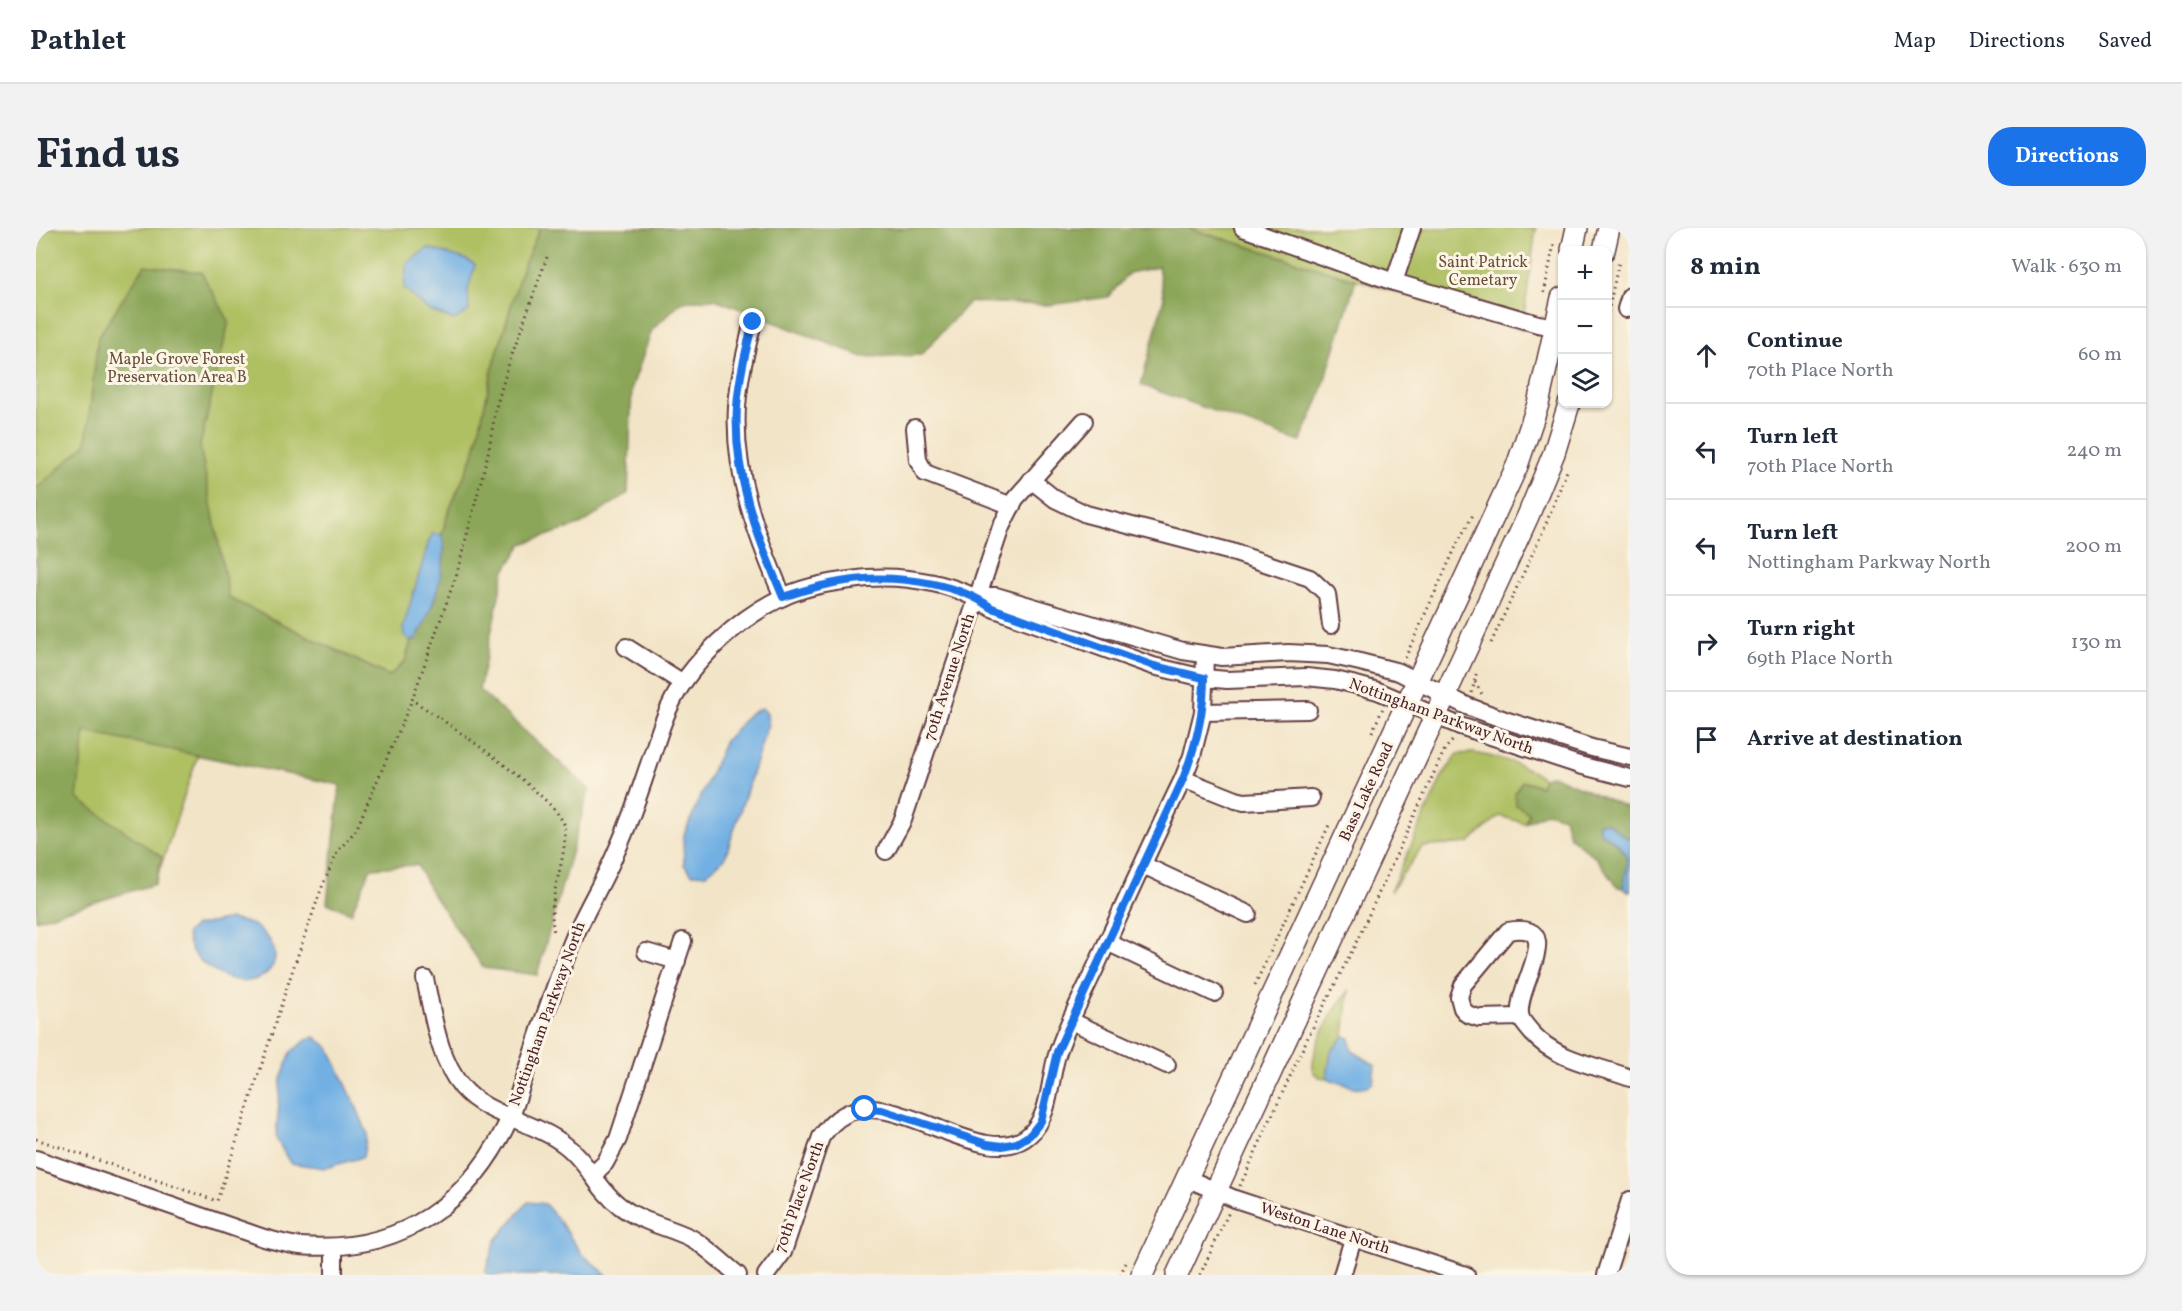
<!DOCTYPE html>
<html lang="en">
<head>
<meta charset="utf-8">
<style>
	:root { --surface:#fff; --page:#f2f2f3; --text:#1f2937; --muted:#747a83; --line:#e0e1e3; --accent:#1a73e8 }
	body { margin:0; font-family:Vollkorn,serif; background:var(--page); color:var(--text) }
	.controls { position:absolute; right:18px; top:18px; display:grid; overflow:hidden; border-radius:12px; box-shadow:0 2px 4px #0004 }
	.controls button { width:54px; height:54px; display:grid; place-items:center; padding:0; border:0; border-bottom:2px solid var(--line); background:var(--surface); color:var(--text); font:30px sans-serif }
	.stop { position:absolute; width:18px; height:18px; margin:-14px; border:4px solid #1a73e8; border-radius:50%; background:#fff }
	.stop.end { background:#1a73e8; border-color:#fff; box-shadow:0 2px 6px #0008 }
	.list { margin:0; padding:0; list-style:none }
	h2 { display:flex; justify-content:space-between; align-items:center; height:78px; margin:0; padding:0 24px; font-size:26px }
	h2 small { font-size:20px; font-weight:400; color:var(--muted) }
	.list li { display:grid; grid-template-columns:39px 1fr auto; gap:18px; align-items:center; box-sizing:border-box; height:96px; padding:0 24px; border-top:2px solid var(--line) }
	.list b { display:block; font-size:22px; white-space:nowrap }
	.list p { margin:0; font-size:20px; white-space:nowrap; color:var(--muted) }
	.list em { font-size:20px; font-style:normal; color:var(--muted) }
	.icon { flex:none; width:33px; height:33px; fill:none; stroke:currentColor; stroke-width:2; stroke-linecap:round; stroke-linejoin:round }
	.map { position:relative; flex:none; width:1594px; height:1047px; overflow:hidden; border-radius:24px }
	header { display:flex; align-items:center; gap:36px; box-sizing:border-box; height:84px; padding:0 30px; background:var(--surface); border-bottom:2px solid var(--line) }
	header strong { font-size:28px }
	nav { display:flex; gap:33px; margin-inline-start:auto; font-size:21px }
	.intro { display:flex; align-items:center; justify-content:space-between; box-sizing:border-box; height:144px; padding:0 36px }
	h1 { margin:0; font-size:42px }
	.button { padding:15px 27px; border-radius:24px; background:var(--accent); color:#fff; font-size:21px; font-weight:700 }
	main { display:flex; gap:36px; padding:0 36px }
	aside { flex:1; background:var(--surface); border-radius:24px; box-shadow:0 2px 4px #0004 }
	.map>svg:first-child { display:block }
	.green { fill:#afc063; stroke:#7c7047; stroke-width:1.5 }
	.forest { fill:#8ba659; stroke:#6a6242; stroke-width:1.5 }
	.water { fill:#72b0e4; stroke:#5e6888; stroke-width:1.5 }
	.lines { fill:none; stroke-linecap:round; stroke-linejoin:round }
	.minor-casing { stroke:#633d42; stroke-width:20 }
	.major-casing { stroke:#633d42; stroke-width:24 }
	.path { stroke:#633d42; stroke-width:3; stroke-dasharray:1.5 4.5; stroke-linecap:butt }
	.minor { stroke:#fff; stroke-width:16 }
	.major { stroke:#fff; stroke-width:21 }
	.route { stroke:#1a73e8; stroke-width:8 }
	.labels { text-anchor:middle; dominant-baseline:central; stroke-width:6; stroke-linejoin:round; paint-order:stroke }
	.park-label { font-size:16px; fill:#684f3c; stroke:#fcf5e5 }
	.street-label { font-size:16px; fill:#4a1f2b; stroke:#fcf5e5 }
</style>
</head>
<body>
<header>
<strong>Pathlet</strong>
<nav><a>Map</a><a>Directions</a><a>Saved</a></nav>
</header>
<div class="intro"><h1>Find us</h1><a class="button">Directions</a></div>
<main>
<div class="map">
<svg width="1594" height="1047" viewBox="0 0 1594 1047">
	<rect width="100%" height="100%" fill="#fcf5e5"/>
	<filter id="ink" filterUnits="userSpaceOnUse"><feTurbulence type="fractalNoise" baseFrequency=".0167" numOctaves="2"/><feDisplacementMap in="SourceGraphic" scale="12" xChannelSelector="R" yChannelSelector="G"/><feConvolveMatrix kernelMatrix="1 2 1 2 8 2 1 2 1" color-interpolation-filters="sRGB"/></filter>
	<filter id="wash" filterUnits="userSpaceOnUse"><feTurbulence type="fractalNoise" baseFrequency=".008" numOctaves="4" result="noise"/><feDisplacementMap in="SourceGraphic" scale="24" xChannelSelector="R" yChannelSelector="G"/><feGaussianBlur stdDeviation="1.35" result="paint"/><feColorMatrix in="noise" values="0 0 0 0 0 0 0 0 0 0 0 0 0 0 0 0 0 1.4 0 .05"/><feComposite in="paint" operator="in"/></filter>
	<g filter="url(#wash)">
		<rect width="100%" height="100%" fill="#f2e4c7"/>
		<g class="green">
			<polygon points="0,0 504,0 485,44 456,143 439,223 412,285 369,434 353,448 211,379 119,656 0,617"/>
			<polygon points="1152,0 1500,0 1486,102"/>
			<path d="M1438 525C1463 530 1486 535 1507 550L1504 558 1496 555 1493 585 1489 595 1463 588 1433 615 1386 619 1354 664 1407 547 1422 526Z"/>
			<path d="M1313 763 1308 808 1295 824 1291 850 1283 849 1277 844C1274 820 1297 782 1313 763Z"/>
		</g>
		<g class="forest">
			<polygon points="504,0 1152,0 1320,52 1283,171 1264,214 1105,157 1128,70 1122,39 1093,45 1072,69 1013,77 933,74 885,127 827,129 679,71 646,73 616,102 596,159 592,265 546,296 486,316 468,344 443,462 553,561 501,747 448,740 397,667 381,637 335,640 315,685 291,675 304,557 49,504 41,570 126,629 119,656 0,692 0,261 50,216 62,109 109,37 165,44 193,93 164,218 193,370 353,448 369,434 412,285 439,223 456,143 485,44"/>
			<path d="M1516 547 1594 581V611C1581 607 1578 592 1562 595L1564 604C1594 623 1594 625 1587 660L1582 659 1561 631 1533 608 1528 589 1511 584 1489 595 1493 585 1480 577 1479 564 1486 553 1504 558 1507 550Z"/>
		</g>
		<g class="water">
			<polygon points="392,20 429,31 439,37 432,61 433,83 418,92 392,82 368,60 371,35"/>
			<path d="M397 305 407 308C412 337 396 387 379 412H373L368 407 367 400 393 313Z"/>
			<polygon points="726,480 731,486 732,496 689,630 670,646 656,646 648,637 647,609 689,513 713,486"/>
			<path d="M1570 594C1579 598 1584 608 1594 611V664L1587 660C1594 625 1594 623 1564 604L1562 595Z"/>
			<path d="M194 691C202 693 214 694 220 699 266 731 219 776 172 739 160 730 151 720 151 705L159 698Z"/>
			<path d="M1308 808 1314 810 1315 822 1339 837 1337 855C1322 865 1306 855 1291 850L1295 824Z"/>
			<polygon points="279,809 293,820 321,880 331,905 327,929 289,940 254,935 240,910 245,851 255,824 272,811"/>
			<polygon points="492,974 509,976 524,994 545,1025 571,1047 452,1047 449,1044 460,1012"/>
		</g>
	</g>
	<g filter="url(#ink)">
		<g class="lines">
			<g class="minor-casing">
				<g id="minor">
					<polyline points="1207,0 1358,54 1502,96 1521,99"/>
					<polyline points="1358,54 1376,0"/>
					<polyline points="1590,81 1594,68"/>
					<path d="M717 94C710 122 703 150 701 179 697 246 721 309 747 369"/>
					<polyline points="879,200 882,232 889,245 976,278"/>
					<polyline points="995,252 1019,271 1050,286 1196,324 1274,350 1291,366 1295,397"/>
					<polyline points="940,368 960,368 1147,423 1186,429 1252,425 1292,427 1324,434 1363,444 1431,478 1469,492 1556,520 1594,529"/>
					<polyline points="590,419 647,455"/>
					<polyline points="1167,484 1272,482"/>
					<polyline points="1147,551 1200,572 1208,574 1275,570"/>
					<polyline points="850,623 867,592 965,299 979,271 1048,193"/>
					<polyline points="1107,637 1212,686"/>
					<polyline points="1071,714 1178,765"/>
					<polyline points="610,724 641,733"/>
					<path d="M389 751C397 786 402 831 426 859 450 888 499 893 529 917 551 933 562 962 584 978 606 995 631 998 655 1010 671 1019 687 1035 702 1047"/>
					<path d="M1484 789 1443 790 1431 786 1426 780 1423 769 1427 757 1472 703C1535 692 1475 763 1485 790 1487 795 1492 800 1496 805 1521 833 1560 837 1594 850"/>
					<polyline points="1035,793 1131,837"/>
					<path d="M0 931 228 1010C240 1013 252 1017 264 1018 366 1026 437 975 477 883 496 826 514 768 537 712 550 681 568 653 581 622 593 596 602 569 611 542 619 520 624 498 634 478 654 434 704 389 747 369 772 357 803 353 831 350 872 347 923 356 956 380L1117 438 1168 450 1191 452 1270 449 1299 452 1320 457 1342 463 1424 498 1543 537 1594 550"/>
					<polyline points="557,947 569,935 582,911 647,713"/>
					<polyline points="1150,950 1199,971 1430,1047"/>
					<polyline points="298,1019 298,1047"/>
					<path d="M730 1047 747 1024 785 909C792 900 798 892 808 887 859 858 949 946 993 907 1015 888 1013 852 1021 827 1030 797 1050 761 1063 732 1091 671 1118 610 1147 551L1156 528 1167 484 1169 428"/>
					<polyline points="1306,1047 1317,1011"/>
					<polyline points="1570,1047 1594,972"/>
				</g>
			</g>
			<g class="major-casing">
				<g id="major">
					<polyline points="1536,22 1541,0"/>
					<polyline points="1568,22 1573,0"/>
					<polyline points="1106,1047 1481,238 1502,176 1526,70"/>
					<polyline points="1141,1047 1492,288 1518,225 1533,176"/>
				</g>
			</g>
			<g class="path">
				<path d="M511 29 473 135 460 179 452 226 421 345 376 472C402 488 527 573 529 600 531 635 510 669 518 704"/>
				<polyline points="1508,65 1518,16"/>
				<polyline points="1572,84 1583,33"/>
				<polyline points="1455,415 1507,303 1531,243"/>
				<polyline points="1369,430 1423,312 1437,287"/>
				<polyline points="1439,454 1447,468"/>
				<polyline points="1436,465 1441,442"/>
				<polyline points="1336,504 1347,480"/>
				<polyline points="1219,757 1293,597"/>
				<polyline points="0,911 181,973 257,741 286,659 302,623 320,602 376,472"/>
				<polyline points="1204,958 1272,809 1318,719 1409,521 1419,510"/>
				<polyline points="1084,1047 1090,1035"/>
				<polyline points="1164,1047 1193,984"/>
			</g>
			<use href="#minor" class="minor"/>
			<use href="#major" class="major"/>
		</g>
	</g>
	<g class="lines" filter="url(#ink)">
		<path class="route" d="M717 94C710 122 703 150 701 179 697 247 721 308 747 369 800 351 841 345 897 356 919 361 938 367 956 380L1118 438 1168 450C1168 486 1160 518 1147 551L1021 824 1005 893 994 907 981 915 966 918 951 916 846 882 829 881"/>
	</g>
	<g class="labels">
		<g class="park-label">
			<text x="1447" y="35">Saint Patrick<tspan x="1447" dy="18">Cemetary</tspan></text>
			<text x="141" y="132">Maple Grove Forest<tspan x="141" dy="18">Preservation Area B</tspan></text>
		</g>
		<g class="street-label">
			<text transform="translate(914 449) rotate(-72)">70th Avenue North</text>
			<text transform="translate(1405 489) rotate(20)">Nottingham Parkway North</text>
			<text transform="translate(1331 564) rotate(-65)">Bass Lake Road</text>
			<text transform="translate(512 786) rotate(-70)">Nottingham Parkway North</text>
			<text transform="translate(764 969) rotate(-70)">70th Place North</text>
			<text transform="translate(1289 1001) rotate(18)">Weston Lane North</text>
		</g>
	</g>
</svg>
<div class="controls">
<button>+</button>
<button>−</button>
<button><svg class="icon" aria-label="layers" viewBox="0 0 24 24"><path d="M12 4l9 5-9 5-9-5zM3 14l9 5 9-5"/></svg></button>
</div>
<div class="stop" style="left:829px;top:881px"></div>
<div class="stop end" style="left:717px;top:94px"></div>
</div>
<aside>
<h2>8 min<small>Walk · 630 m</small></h2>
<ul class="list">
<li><svg class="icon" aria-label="ahead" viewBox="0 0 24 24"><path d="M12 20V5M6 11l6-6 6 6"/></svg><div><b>Continue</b><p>70th Place North</p></div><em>60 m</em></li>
<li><svg class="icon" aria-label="left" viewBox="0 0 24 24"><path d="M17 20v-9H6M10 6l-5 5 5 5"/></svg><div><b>Turn left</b><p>70th Place North</p></div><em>240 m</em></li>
<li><svg class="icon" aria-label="left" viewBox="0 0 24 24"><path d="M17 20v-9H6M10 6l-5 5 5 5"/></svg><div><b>Turn left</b><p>Nottingham Parkway North</p></div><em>200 m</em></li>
<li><svg class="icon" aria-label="right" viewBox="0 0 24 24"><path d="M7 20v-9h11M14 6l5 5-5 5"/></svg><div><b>Turn right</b><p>69th Place North</p></div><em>130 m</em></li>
<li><svg class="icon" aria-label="arrive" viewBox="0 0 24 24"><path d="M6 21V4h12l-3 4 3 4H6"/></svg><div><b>Arrive at destination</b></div></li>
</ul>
</aside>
</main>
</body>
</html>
